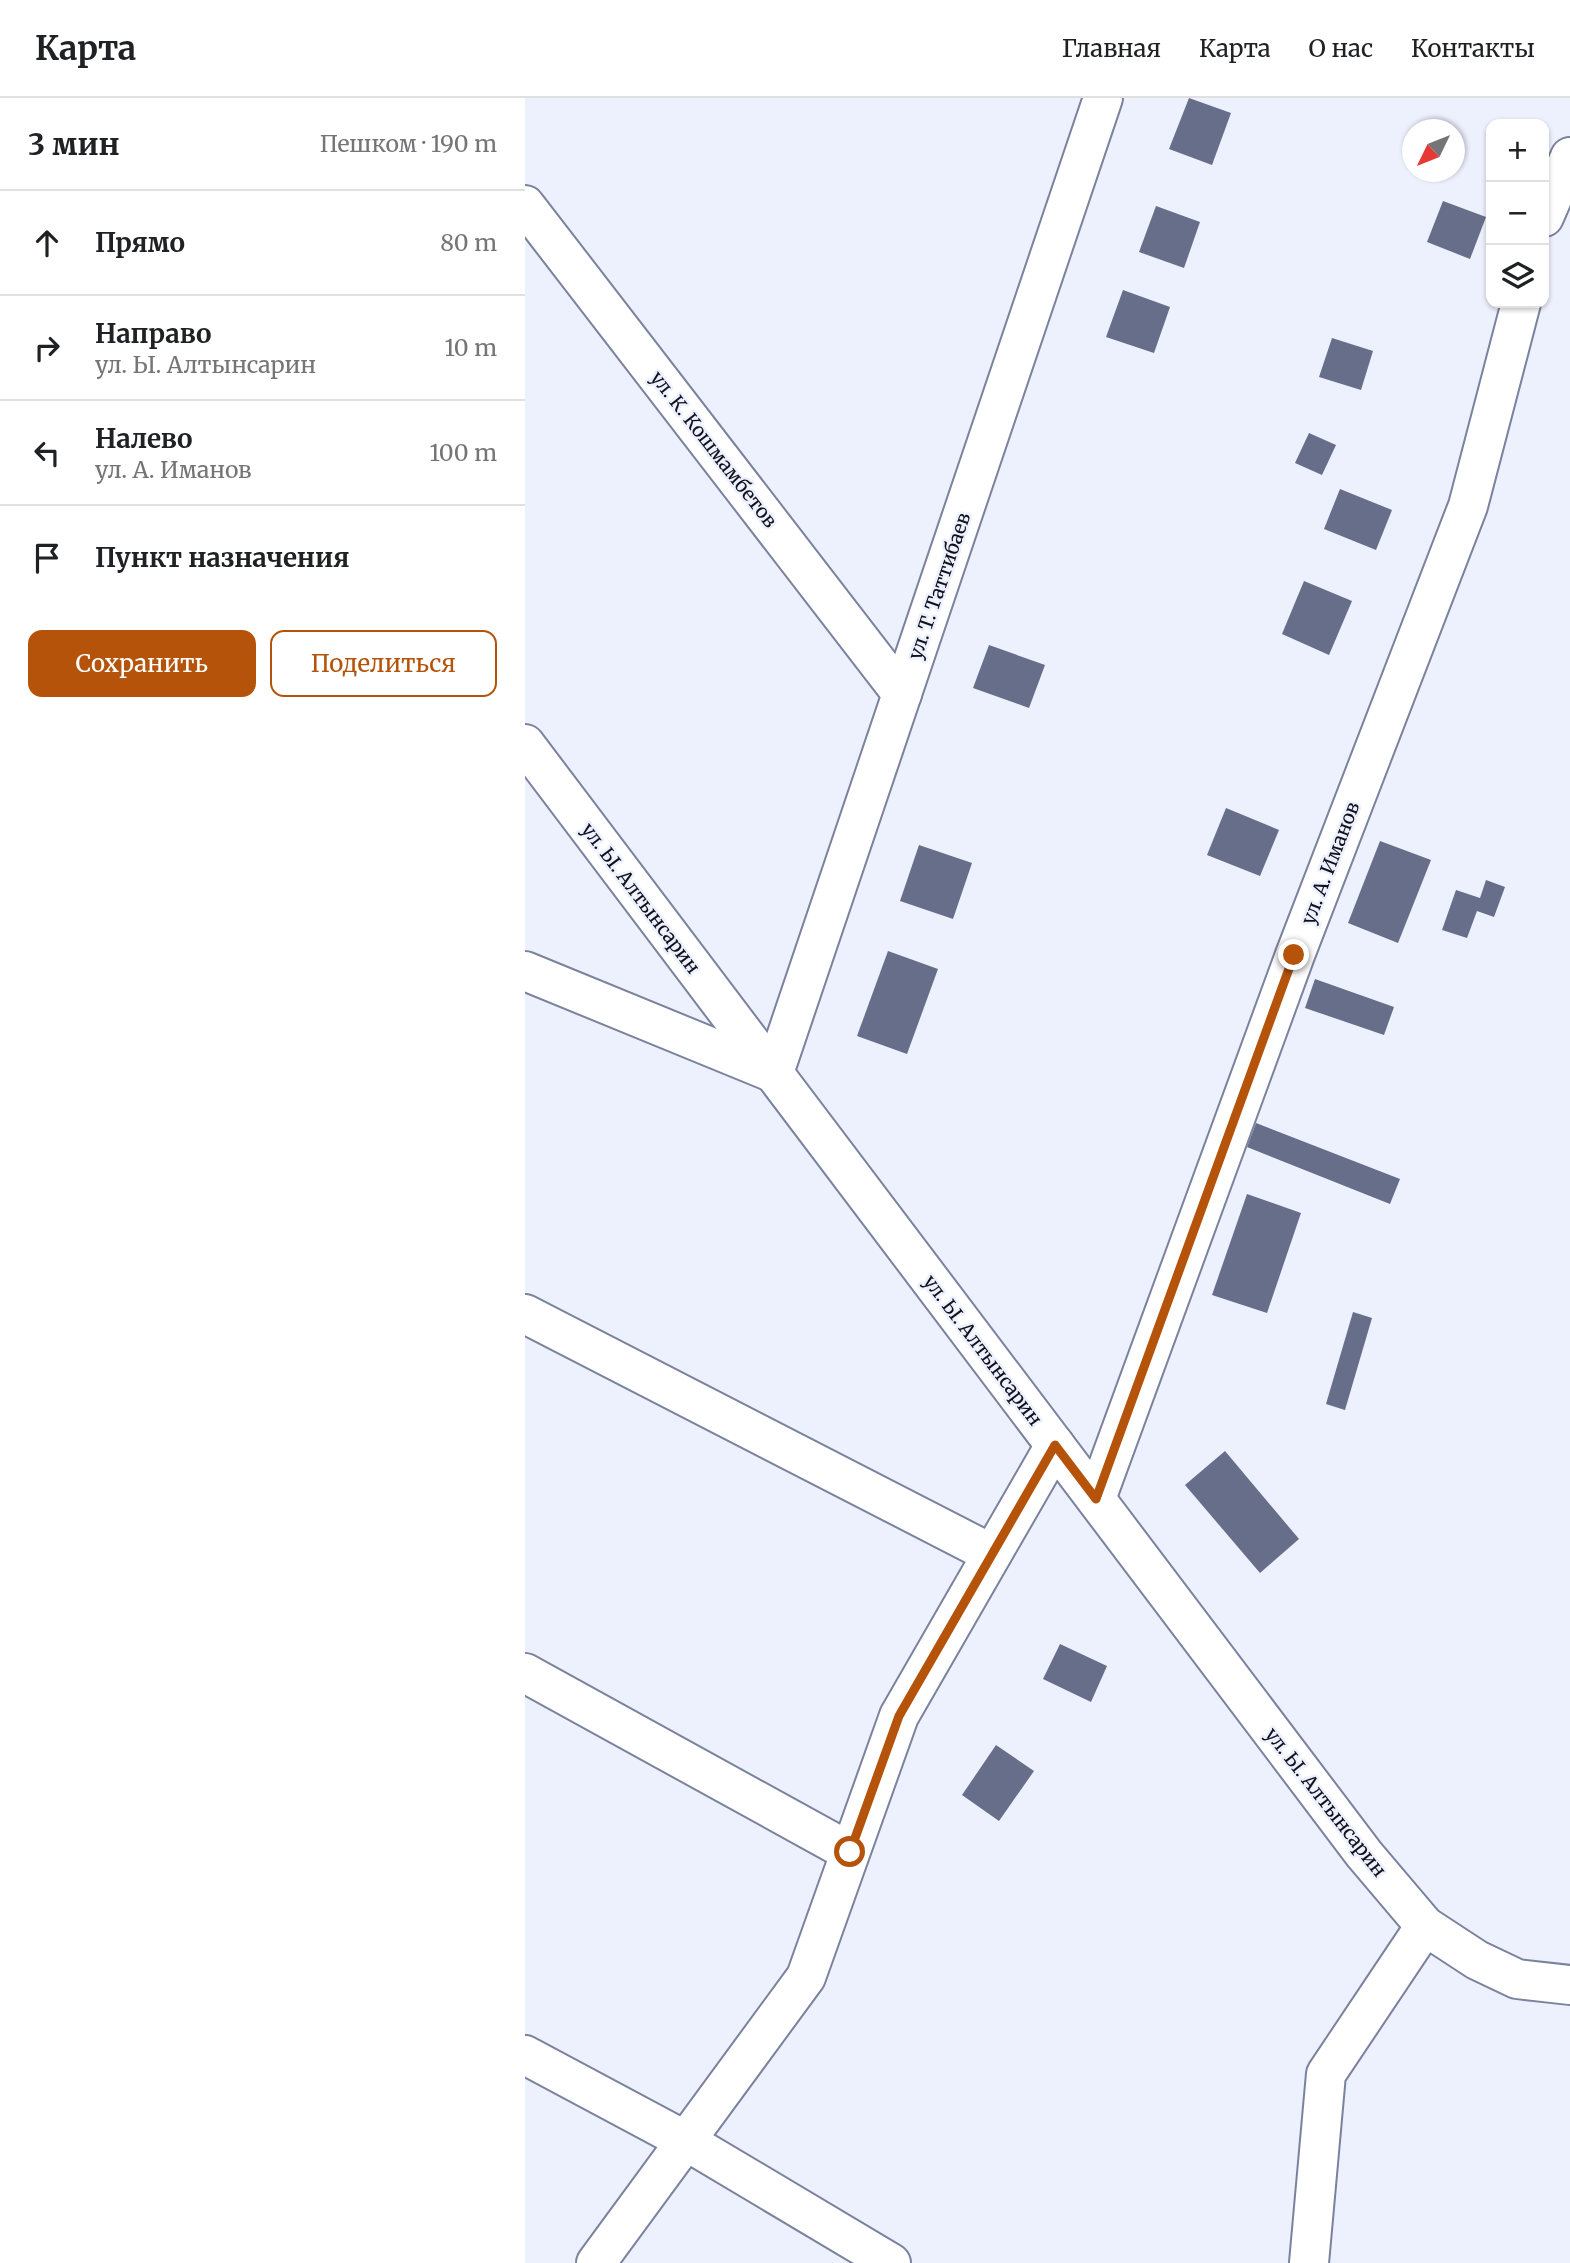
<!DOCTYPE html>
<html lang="ru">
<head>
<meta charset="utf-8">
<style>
	:root { --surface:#fff; --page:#f6f6f6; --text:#202124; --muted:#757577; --line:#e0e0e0; --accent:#b45309 }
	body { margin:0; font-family:Merriweather,serif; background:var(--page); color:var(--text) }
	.controls { position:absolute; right:21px; top:21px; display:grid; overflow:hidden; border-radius:14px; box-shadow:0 2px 5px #0004 }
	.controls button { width:63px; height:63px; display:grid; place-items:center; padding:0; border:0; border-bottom:2px solid var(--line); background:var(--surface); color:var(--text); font:35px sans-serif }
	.compass { position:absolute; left:877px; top:21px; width:63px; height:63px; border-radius:50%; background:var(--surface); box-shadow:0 2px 5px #0004; rotate:227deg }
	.stop { position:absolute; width:21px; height:21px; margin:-16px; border:5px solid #b45309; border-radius:50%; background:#fff }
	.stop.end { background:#b45309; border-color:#fff; box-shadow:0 2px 7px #0008 }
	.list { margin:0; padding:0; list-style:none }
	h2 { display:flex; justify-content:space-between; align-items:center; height:91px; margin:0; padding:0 28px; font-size:30px }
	h2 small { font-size:23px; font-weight:400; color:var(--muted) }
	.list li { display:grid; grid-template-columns:46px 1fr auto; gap:21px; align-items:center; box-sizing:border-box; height:105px; padding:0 28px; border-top:2px solid var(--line) }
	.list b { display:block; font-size:26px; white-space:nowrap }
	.list p { margin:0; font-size:23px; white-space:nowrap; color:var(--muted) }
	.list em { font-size:23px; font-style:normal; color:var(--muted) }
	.actions { display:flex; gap:14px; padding:21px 28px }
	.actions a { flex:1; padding:16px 0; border:2px solid var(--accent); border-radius:14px; text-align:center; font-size:24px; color:var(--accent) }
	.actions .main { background:var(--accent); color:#fff }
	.icon { flex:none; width:38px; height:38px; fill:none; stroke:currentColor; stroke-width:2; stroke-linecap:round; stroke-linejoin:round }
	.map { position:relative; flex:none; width:1045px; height:2165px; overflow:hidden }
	header { display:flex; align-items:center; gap:42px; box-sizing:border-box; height:98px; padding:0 35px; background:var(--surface); border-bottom:2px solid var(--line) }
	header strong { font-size:33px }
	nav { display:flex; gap:38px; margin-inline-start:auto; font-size:24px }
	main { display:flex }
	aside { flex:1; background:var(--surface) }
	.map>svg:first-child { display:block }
	.building { fill:#666e89 }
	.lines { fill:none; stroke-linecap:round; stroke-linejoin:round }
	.street-casing { stroke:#7a829e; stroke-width:42 }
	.secondary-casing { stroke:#7a829e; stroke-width:42 }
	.street { stroke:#fff; stroke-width:38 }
	.secondary { stroke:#fff; stroke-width:38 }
	.route { stroke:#b45309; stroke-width:9 }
	.labels { text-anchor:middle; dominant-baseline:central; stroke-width:5; stroke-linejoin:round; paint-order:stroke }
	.street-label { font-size:19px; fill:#0e111b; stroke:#edf0fd }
</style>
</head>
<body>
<header>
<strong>Карта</strong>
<nav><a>Главная</a><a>Карта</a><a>О нас</a><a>Контакты</a></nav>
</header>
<main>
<aside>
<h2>3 мин<small>Пешком · 190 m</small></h2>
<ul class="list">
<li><svg class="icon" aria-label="ahead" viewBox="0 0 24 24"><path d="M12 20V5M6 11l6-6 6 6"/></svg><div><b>Прямо</b></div><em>80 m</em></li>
<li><svg class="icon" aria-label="right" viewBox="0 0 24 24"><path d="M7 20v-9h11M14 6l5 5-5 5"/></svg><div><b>Направо</b><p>ул. Ы. Алтынсарин</p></div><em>10 m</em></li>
<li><svg class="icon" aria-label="left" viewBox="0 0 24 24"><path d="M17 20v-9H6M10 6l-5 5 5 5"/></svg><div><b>Налево</b><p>ул. А. Иманов</p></div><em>100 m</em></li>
<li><svg class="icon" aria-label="arrive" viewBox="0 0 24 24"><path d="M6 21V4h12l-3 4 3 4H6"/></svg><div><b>Пункт назначения</b></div></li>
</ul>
<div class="actions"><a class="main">Сохранить</a><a>Поделиться</a></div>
</aside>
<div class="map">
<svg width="1045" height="2165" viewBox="0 0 1045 2165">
	<rect width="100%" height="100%" fill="#edf0fd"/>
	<g class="building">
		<polygon points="664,0 706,15 687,67 644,51"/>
		<polygon points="918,103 961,119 945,161 902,144"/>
		<polygon points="631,108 675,124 659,170 614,154"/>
		<polygon points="598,192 645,209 629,255 581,239"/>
		<polygon points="807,240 848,253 836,292 794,279"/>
		<polygon points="784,335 811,347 797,377 770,365"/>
		<polygon points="815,391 867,412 851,452 799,431"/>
		<polygon points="779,483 827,503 804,557 757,536"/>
		<polygon points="464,547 520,567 504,610 448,590"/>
		<polygon points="701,710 754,732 735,778 682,757"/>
		<polygon points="855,743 906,762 873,845 823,825"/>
		<polygon points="394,747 447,765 428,821 375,803"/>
		<polygon points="961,782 980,789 969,819 952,813 942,840 917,832 931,792 955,800"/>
		<polygon points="363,853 413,871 382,956 332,938"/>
		<polygon points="790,881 869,909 859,937 780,910"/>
		<polygon points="731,1025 875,1081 865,1106 722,1049"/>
		<polygon points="722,1096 776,1115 742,1215 687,1197"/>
		<polygon points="828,1214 847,1220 820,1312 801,1306"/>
		<polygon points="700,1353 774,1441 735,1475 660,1387"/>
		<polygon points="535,1546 582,1568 566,1604 518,1581"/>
		<polygon points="471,1647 509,1673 474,1723 437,1697"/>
	</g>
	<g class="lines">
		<g class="street-casing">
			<g id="street">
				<polyline points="0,107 377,596"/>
				<polyline points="1019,119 1045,59"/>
				<polyline points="0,873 249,975 578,0"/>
				<polyline points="0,1216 467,1456"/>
				<polyline points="571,1401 770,857 943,408 996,205"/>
				<polyline points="0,1575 325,1754"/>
				<polyline points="0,1957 161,2043 366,2165"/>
				<polyline points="71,2165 281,1879 374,1618 530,1347"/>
				<polyline points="784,2165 801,1976 900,1828"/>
			</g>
		</g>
		<g class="secondary-casing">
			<polyline id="secondary" points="0,646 839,1756 900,1828 952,1862 992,1881 1045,1887"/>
		</g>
		<use href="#street" class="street"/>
		<use href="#secondary" class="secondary"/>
	</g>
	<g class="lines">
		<polyline class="route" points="325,1754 374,1618 530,1347 571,1401 769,857"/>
	</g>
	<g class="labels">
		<g class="street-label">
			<text transform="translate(189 351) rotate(52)">ул. К. Кошмамбетов</text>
			<text transform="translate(414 488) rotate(-71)">ул. Т. Таттибаев</text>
			<text transform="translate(805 765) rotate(-69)">ул. А. Иманов</text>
			<text transform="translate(116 800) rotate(53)">ул. Ы. Алтынсарин</text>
			<text transform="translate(458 1252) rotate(53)">ул. Ы. Алтынсарин</text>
			<text transform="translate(801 1704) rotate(52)">ул. Ы. Алтынсарин</text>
		</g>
	</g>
</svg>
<div class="controls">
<button>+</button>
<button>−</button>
<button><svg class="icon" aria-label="layers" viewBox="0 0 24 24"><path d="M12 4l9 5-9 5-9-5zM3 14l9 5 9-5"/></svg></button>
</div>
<svg class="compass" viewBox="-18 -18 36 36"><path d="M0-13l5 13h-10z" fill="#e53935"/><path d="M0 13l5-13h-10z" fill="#757577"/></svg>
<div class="stop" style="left:325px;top:1754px"></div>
<div class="stop end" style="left:769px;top:857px"></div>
</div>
</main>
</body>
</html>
